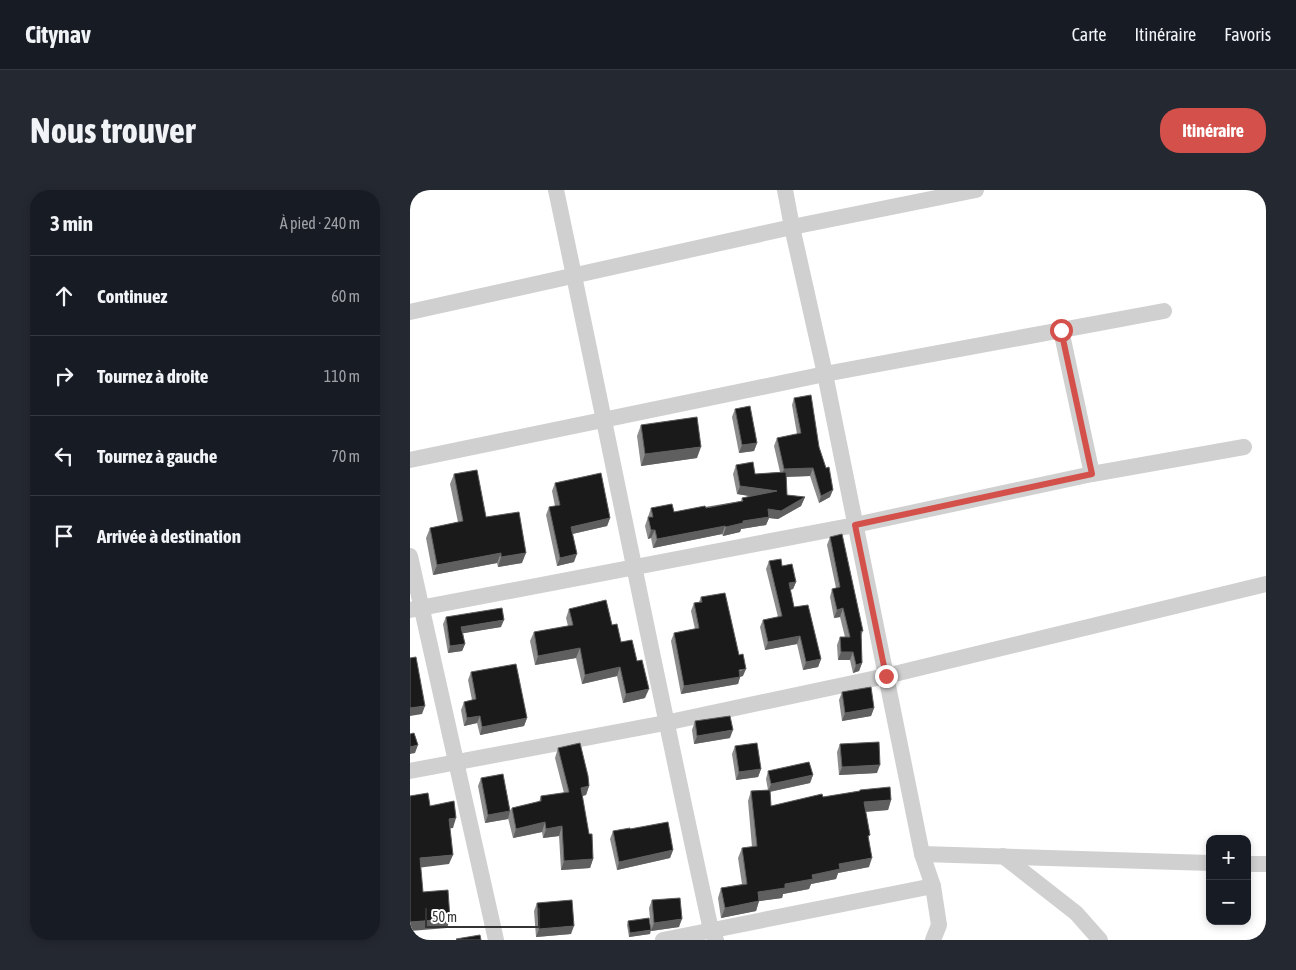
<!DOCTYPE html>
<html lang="fr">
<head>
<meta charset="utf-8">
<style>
	:root { --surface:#171b24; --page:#242831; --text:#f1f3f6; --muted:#9ea1a6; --line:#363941; --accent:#d4504b }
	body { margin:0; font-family:"Asap Condensed",sans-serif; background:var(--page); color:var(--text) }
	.controls { position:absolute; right:15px; bottom:15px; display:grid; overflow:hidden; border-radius:10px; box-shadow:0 2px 8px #0003 }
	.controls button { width:45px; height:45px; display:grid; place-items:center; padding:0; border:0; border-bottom:1px solid var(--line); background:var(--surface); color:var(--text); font:25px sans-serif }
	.scale { position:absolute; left:15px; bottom:12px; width:115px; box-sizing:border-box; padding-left:5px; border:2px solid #333; border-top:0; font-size:14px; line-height:18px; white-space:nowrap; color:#333; -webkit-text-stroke:4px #fff; paint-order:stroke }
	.stop { position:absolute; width:15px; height:15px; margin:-11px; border:4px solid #d4504b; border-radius:50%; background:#fff }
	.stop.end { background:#d4504b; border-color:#fff; box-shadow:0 1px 5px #0008 }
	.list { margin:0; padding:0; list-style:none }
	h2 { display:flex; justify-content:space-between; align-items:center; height:65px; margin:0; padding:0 20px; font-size:21px }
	h2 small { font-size:16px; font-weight:400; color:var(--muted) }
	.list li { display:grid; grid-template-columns:32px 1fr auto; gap:15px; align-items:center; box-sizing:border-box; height:80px; padding:0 20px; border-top:1px solid var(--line) }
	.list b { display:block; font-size:19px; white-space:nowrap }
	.list em { font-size:16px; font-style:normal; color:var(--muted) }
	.icon { flex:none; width:28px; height:28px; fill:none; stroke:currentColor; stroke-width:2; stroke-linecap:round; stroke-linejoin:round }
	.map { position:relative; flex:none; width:856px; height:750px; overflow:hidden; border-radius:20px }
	header { display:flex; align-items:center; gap:30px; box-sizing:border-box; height:70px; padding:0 25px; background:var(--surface); border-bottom:1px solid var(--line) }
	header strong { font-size:24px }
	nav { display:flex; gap:28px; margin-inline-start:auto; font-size:18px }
	.intro { display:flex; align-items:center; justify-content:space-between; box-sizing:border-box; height:120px; padding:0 30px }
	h1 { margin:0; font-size:35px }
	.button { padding:12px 22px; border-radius:20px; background:var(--accent); color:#fff; font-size:18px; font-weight:700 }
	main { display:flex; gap:30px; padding:0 30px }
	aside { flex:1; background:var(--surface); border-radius:20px; box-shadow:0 2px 8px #0003 }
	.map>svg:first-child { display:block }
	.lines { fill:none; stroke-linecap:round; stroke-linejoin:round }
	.minor { stroke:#d0d0d0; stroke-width:16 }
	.wall { fill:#8c8c8c }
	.shaded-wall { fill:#5f5f5f }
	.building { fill:#1a1a1a; stroke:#5f5f5f }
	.route { stroke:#d4504b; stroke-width:6 }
</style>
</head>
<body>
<header>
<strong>Citynav</strong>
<nav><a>Carte</a><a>Itinéraire</a><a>Favoris</a></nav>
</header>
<div class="intro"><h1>Nous trouver</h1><a class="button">Itinéraire</a></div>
<main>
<aside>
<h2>3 min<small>À pied · 240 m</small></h2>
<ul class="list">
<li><svg class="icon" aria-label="ahead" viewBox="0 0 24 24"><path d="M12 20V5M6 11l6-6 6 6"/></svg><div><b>Continuez</b></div><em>60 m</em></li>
<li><svg class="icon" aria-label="right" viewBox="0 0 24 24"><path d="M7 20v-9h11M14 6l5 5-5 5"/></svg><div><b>Tournez à droite</b></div><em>110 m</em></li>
<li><svg class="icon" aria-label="left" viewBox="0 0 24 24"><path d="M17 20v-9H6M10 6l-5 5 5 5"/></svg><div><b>Tournez à gauche</b></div><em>70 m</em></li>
<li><svg class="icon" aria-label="arrive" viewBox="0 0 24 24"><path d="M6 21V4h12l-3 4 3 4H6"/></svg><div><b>Arrivée à destination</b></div></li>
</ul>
</aside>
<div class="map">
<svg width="856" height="750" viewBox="0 0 856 750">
	<rect width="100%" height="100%" fill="#fff"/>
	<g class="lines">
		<g class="minor">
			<path d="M146 0C198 246 247 494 301 740L306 750"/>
			<polyline points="375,0 382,37 415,184 512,664 523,696 529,735 523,750"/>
			<polyline points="0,122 382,37 566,0"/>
			<polyline points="651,140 682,284"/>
			<polyline points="0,270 415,184 754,121"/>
			<polyline points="0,366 86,750"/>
			<polyline points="0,420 445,335 682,284 834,257"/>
			<polyline points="0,581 255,533 476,486 856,394"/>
			<polyline points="512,664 800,673"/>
			<polyline points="593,666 666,723 690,750"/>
			<polyline points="837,674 856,674"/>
			<polyline points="253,750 523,696"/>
		</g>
	</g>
	<g class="wall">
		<polygon points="384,208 409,257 420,307 409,313 400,286 376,287 377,305 395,307 391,316 368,329 359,328 356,335 331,339 330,342 313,346 312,344 243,358 241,348 238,349 235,336 241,318 264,322 331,311 332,308 341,306 327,304 323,284 326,275 345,284 370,282 364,256 367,248 387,244 382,215"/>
		<polygon points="325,219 347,253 344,261 329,263 322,227"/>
		<polygon points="231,235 287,268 231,276 227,246"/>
		<polygon points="44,284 76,327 112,373 88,377 87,373 23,385 16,348 20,338 48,332 40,294"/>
		<polygon points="145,293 200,328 197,336 162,344 164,372 147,376 136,325 139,317 145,316 142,301"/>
		<polygon points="420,347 453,441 451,446 452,473 449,481 443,483 440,470 428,470 427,455 430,447 435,447 430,427 424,428 420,407 422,399 426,398 417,355"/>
		<polygon points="359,371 372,376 386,392 383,399 380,400 384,417 411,469 408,477 393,480 387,454 355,460 350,437 353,430 368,427 356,379"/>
		<polygon points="291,407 333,486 330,487 328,494 271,504 261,451 264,443 285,439 281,421 284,413 289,412"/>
		<polygon points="159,419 202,435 211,452 235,508 213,513 207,486 172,494 166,468 125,475 120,451 124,442 158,436 156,428"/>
		<polygon points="36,427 91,437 53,443 55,454 52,461 38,463 33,434"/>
		<polygon points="61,482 117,528 114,536 70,545 67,533 54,536 51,520 54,512 62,510 58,490"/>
		<polygon points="432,502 464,518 461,526 432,531 429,510"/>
		<polygon points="285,531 320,548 284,554 282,540"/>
		<polygon points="430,554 467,583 429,585 427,562"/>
		<polygon points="325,556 351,579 348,587 326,590 322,564"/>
		<polygon points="148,558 179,596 176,605 172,606 183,669 180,678 151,680 149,646 133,648 132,642 103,648 98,628 98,629 75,633 68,596 71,588 100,621 102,618 129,612 131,606 154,603 145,568"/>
		<polygon points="358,581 403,585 400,593 360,602 361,616 449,601 450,600 481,610 478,620 456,622 459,650 459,677 428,683 426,689 401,694 399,699 373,704 372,708 349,711 346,721 311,728 308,708 311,698 332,694 328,668 332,658 342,657 338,611 341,601 358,600 356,589"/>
		<polygon points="220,639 263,660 260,668 207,680 200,649 203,641"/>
		<polygon points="242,710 269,737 241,741 239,718"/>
		<polygon points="127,713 161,744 126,747 124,721"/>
		<polygon points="218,731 240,744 219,747 217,735"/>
	</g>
	<g class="shaded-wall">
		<polygon points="347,253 344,261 329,263 332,255"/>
		<polygon points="291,257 287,268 231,276 235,264"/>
		<polygon points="403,278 400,286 371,287 374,279"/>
		<polygon points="330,296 367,301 364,310 327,304"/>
		<polygon points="423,300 420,307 409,313 411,306"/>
		<polygon points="395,307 391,316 368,329 359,328 356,335 331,339 330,342 313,346 316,337 333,331 358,319"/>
		<polygon points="200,328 197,336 158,345 161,337"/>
		<polygon points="315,336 312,344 243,358 247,349"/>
		<polygon points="241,340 245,340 241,348 238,349"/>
		<polygon points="91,363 87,373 23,385 27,375"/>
		<polygon points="116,363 112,373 88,377 91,367"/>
		<polygon points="167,364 164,372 147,376 150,368"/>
		<polygon points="386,392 383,399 376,401 379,393"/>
		<polygon points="433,418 430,427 424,428 427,420"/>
		<polygon points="94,430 91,437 49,444 51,437"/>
		<polygon points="390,446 387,454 355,460 358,452"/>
		<polygon points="55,454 52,461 38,463 40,456"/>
		<polygon points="170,458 166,468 125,475 128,466"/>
		<polygon points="431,462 443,462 440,470 428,470"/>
		<polygon points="411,469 408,477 393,480 396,472"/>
		<polygon points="452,473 449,481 443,483 446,475"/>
		<polygon points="210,477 207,486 172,494 175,485"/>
		<polygon points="336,479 333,486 327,487 330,487 328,494 271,504 274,496"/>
		<polygon points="239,499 235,508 213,513 216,504"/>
		<polygon points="15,516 12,524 0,526 0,518"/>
		<polygon points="464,518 461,526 432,531 435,523"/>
		<polygon points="70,526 67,533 54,536 57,528"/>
		<polygon points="117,528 114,536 70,545 72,537"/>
		<polygon points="323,540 320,548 284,554 287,546"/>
		<polygon points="8,555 5,563 0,564 0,557"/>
		<polygon points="470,575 467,583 429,585 432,577"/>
		<polygon points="351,579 348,587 326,590 329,582"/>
		<polygon points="403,585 400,593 358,602 361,594"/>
		<polygon points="179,596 176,605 168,607 171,598"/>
		<polygon points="481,610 478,620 450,622 454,612"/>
		<polygon points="100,621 98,629 75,633 78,625"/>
		<polygon points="46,628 43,638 36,639 39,629"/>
		<polygon points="135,632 132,642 103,648 106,639"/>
		<polygon points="152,636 149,646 133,648 136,639"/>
		<polygon points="263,660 260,668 207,680 209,672"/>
		<polygon points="43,665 39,674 7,678 10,668"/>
		<polygon points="462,668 459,677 428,683 426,689 401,694 399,699 373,704 372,708 344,712 348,702 375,694 402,685 429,674"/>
		<polygon points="183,669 180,678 151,680 154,671"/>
		<polygon points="349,711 346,721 311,728 315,718"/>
		<polygon points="40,729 37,738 0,741 0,732"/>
		<polygon points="272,729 269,737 241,741 244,733"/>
		<polygon points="164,736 161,744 126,747 129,739"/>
		<polygon points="241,740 240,744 219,747 220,743"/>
	</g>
	<g class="building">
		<polygon points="401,205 409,257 416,278 419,277 423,300 411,306 403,278 374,279 367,248 391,243 384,208"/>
		<polygon points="340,216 347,253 332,255 325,219"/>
		<polygon points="287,227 291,257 235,264 231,235"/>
		<polygon points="343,272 345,284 376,282 377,305 395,307 371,321 358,319 359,327 333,331 333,333 316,337 315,336 247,349 245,340 241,340 238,327 243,327 241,318 262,314 264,322 295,316 296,318 333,311 332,308 367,301 330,296 326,275"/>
		<polygon points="67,280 76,327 109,322 116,363 91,367 91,363 27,375 20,338 53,331 44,284"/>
		<polygon points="191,283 200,328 161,337 167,364 150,368 139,317 150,315 145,293"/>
		<polygon points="432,344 453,441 451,441 452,473 446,475 443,462 431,462 430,447 440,447 433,418 427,420 422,399 430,397 420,347"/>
		<polygon points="371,369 372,376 382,374 386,392 379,393 384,417 398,415 411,469 396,472 390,446 358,452 353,430 372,426 359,371"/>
		<polygon points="315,403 329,465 333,464 336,479 329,480 330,487 274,496 264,443 289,438 284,413 292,412 291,407"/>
		<polygon points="196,410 202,435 207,434 211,452 222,450 227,471 232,470 239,499 216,504 210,477 175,485 170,458 128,466 124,442 163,435 159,419"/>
		<polygon points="92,418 94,430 51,437 55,454 40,456 36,427"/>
		<polygon points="6,467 15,516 0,518 0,468"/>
		<polygon points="106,474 117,528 72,537 70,526 57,528 54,512 66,509 61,482"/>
		<polygon points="461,497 464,518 435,523 432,502"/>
		<polygon points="320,526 323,540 287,546 285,531"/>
		<polygon points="4,543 8,555 0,557 0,544"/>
		<polygon points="469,552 470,575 432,577 430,554"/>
		<polygon points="170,553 178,586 179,596 171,598 179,644 182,644 183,669 154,671 152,636 136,639 135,632 106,639 102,618 131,611 131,606 159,602 148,558"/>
		<polygon points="347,553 351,579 329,582 325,556"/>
		<polygon points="399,572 403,585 361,594 358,581"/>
		<polygon points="93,584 100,621 78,625 71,588"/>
		<polygon points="480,597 481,610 454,612 460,645 458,646 462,668 429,674 430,679 402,685 403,689 375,694 375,698 348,702 349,711 315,718 311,698 337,694 332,658 347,656 341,601 360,600 361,616 412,604 413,607 450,601 450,600"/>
		<polygon points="18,603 20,616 44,611 46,628 39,629 43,665 10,668 13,702 38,700 40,729 0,732 0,606"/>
		<polygon points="258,632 263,660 209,672 203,641 220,638 220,639"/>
		<polygon points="270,708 272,729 244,733 242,710"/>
		<polygon points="162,710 164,736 129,739 127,713"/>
		<polygon points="239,728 241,740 220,743 218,731"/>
		<polygon points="70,745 71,750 47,750 46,749"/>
	</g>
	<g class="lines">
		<polyline class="route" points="476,486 445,335 682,284 651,140"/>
	</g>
</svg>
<div class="controls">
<button>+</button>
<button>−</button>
</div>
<div class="scale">50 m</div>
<div class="stop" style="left:651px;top:140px"></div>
<div class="stop end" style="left:476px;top:486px"></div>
</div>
</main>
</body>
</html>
